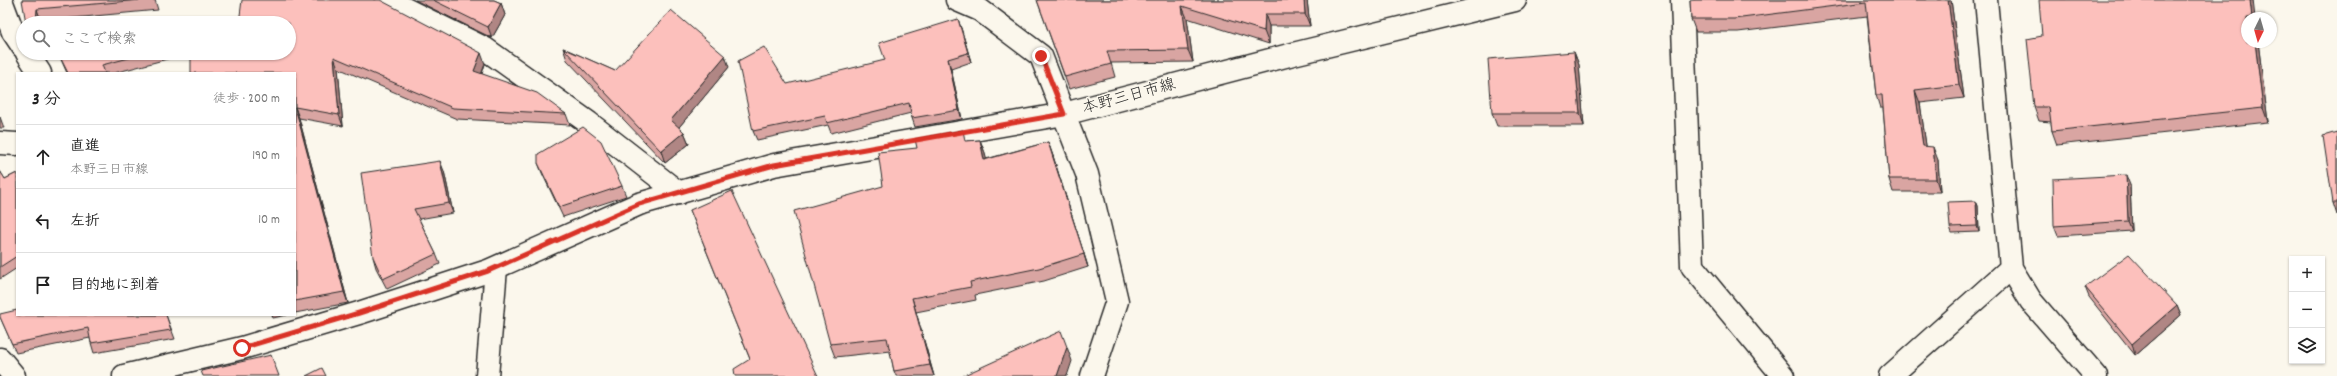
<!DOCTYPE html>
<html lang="ja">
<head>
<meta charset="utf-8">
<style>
	:root { --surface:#fff; --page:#f2f2f2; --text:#222; --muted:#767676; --line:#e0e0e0 }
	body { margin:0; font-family:Dekko,"Klee One",sans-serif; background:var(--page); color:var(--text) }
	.controls { position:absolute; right:12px; bottom:12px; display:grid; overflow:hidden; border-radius:0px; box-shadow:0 1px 3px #0004 }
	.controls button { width:36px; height:36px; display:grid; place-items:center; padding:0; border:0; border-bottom:1px solid var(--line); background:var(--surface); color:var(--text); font:20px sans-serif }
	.compass { position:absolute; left:2241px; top:12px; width:36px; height:36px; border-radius:50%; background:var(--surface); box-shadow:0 1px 3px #0004; rotate:185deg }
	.stop { position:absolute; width:12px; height:12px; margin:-9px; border:3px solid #d93025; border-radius:50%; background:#fff }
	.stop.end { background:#d93025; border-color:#fff; box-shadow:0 1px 4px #0008 }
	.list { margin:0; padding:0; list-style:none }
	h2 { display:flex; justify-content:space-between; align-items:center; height:52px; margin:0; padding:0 16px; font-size:17px }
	h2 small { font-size:13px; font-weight:400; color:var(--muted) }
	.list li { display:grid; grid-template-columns:26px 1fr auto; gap:12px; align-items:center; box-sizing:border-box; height:64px; padding:0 16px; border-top:1px solid var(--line) }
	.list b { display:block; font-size:15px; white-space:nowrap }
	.list p { margin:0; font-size:13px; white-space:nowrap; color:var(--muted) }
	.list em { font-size:13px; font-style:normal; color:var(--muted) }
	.icon { flex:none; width:22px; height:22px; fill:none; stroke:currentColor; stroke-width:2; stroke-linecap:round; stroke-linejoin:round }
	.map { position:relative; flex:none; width:2337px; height:376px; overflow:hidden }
	.search { position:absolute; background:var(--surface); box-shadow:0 1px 3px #0004; left:16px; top:16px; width:280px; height:44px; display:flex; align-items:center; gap:10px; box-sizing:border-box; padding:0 14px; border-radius:22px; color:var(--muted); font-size:15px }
	.panel { position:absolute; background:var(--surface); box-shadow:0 1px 3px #0004; left:16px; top:72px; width:280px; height:244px; border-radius:0px }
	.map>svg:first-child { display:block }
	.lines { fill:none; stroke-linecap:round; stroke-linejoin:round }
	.minor-casing { stroke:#2b2b2b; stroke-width:25 }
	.major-casing { stroke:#2b2b2b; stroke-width:25 }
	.minor { stroke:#fbf7ec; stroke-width:22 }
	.major { stroke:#fbf7ec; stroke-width:22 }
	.wall { fill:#d9a5a2; stroke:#2b2b2b }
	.shaded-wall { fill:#b08684; stroke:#2b2b2b }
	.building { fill:#fcc0bc; stroke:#2b2b2b }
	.route { stroke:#d93025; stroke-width:5 }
	.labels { text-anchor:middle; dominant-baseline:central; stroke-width:3; stroke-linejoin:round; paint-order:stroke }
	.street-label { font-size:16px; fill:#2b2b2b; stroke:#fbf7ec }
</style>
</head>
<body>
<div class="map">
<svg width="2337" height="376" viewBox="0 0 2337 376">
	<rect width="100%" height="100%" fill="#fbf7ec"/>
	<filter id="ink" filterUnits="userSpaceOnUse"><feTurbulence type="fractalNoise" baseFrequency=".025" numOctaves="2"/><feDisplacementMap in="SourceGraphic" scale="8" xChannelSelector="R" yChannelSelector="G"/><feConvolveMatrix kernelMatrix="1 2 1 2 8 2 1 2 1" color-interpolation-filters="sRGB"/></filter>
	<g filter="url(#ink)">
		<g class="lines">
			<g class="minor-casing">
				<g id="minor">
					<polyline points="1,0 13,32 23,47"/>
					<polyline points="387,0 484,48 589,123 679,193"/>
					<polyline points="957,0 980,10 1041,56 1087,174 1117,301 1092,376"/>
					<polyline points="1682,0 1692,266 1783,376"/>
					<polyline points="1986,0 2011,268 2031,301 2096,376"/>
					<polyline points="27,53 40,73"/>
					<polyline points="0,143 17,144"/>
					<polyline points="487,376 496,268"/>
					<polyline points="1890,376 2011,268"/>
				</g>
			</g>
			<g class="major-casing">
				<g id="major">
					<polyline points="0,359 14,376"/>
					<polyline points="124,376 242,348 359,313 488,271 639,204 774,165 1064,114 1293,54 1515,0"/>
				</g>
			</g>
			<use href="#minor" class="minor"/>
			<use href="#major" class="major"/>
		</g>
		<g class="wall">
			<polygon points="22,0 155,0 158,10 41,21"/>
			<polygon points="415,0 494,0 501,3 505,15 492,38"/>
			<polygon points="1037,0 1307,0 1310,26 1269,26 1269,44 1187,18 1193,62 1111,63 1115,77 1069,89"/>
			<polygon points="1690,0 1951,0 1964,98 1920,103 1926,146 1938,160 1940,192 1893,192 1889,179 1883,108 1880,108 1876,95 1867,16 1738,32 1696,32 1691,19"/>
			<polygon points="961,28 971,62 951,69 962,119 915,127 912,118 911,113 831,133 828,125 757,140 753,131 885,60"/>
			<polygon points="2247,42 2258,42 2268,122 2057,145 2052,131 2051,122 2039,121 2034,107"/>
			<polygon points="563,48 615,71 729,67 679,127 684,132 689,144 665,163 567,60"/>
			<polygon points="1574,52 1579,65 1584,126 1497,126 1492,113"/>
			<polygon points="67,53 170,53 171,58 114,73 67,73 59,55"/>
			<polygon points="289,53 485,64 482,74 566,114 570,125 457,119 338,68 343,126 299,118 348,303 295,313 295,73"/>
			<polygon points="0,117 4,128 0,128"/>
			<polygon points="2337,132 2337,215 2333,203"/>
			<polygon points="980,140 985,153 986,159 1048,142 1053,156 1088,267 1044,281 975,295 976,300 916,312 934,376 896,376 894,371 890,351 835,357 830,344 967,141"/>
			<polygon points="538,163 622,186 626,196 563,217 542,173"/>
			<polygon points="0,171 5,179 17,173 17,268 0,279"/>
			<polygon points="444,171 453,213 419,219 436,254 440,264 387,289 376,268 373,257"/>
			<polygon points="2130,185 2132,231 2058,236 2054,226"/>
			<polygon points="1976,201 1978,206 1979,232 1952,233 1950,227"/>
			<polygon points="690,210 818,376 750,359"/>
			<polygon points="2085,287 2177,305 2181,315 2135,355 2089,297"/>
			<polygon points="166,315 175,339 94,353 91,343 90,338 16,353 0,317"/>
			<polygon points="272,315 287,315 273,318"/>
		</g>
		<g class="shaded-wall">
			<polygon points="1304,0 1307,0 1310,26 1305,14"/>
			<polygon points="1948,0 1951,0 1964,98 1959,85"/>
			<polygon points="2250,0 2253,0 2255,18 2252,18"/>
			<polygon points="501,3 505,15 492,38 488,27"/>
			<polygon points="1182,6 1187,18 1193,62 1188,50"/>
			<polygon points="37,9 41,21 41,23 36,23"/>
			<polygon points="1265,14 1269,26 1269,44 1264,31"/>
			<polygon points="958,19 961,28 971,62 968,53"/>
			<polygon points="2255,42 2258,42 2268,122 2263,108"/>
			<polygon points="1574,52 1579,65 1584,126 1580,113"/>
			<polygon points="481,53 485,64 478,83 474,71"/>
			<polygon points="725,56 729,67 675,132 671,120"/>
			<polygon points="334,57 338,68 343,126 339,115"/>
			<polygon points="948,59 951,69 962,119 959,110"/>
			<polygon points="1915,90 1920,103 1928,159 1923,146"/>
			<polygon points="295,107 299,118 348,303 344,292"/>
			<polygon points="684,132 689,144 665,163 661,151"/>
			<polygon points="980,140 985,153 989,173 984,160"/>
			<polygon points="1048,142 1053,156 1088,267 1084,254"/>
			<polygon points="1933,147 1938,160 1940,192 1936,179"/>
			<polygon points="440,161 444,171 453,213 449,203"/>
			<polygon points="2126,175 2130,185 2132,231 2128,221"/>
			<polygon points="1976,201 1978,206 1979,232 1977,226"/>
			<polygon points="912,298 916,312 934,376 930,365"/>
			<polygon points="2177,305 2181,315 2135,355 2132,344"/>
			<polygon points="1067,347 1072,361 1067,376 1057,376"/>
		</g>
		<g class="building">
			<polygon points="22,0 141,0 37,9 36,23 26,23"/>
			<polygon points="242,0 380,0 481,53 474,71 537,93 566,114 453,108 334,57 339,115 295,107 344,292 295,301 295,73 191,73 191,53 289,53 289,23 239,23"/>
			<polygon points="433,0 494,0 501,3 488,27"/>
			<polygon points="1037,0 1304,0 1305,14 1265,14 1264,31 1182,6 1188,50 1107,51 1111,64 1065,77"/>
			<polygon points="1690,0 1948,0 1959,85 1915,90 1923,146 1933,147 1936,179 1889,179 1882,95 1876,95 1866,2 1734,19 1691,19"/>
			<polygon points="2039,0 2250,0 2252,18 2247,18 2247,42 2255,42 2263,108 2052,131 2049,107 2034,107 2027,39 2042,36"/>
			<polygon points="671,10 725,56 671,120 684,132 661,151 563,48 615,71"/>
			<polygon points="958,19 968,53 948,59 959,110 912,118 909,103 827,123 825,116 753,131 738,61 764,47 787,84 885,60 879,43"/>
			<polygon points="1574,52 1580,113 1492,113 1488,59"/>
			<polygon points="67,53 148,53 102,65 105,73 68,73 59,55"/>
			<polygon points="583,127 601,141 622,186 559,207 538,163 538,154"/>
			<polygon points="963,130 965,141 980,140 984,160 1048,142 1084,254 1039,268 970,282 971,287 912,298 930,365 894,371 887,338 830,344 794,211 883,186 878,152 917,148 915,139"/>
			<polygon points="2337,132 2337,203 2333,203 2323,136"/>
			<polygon points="440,161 449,203 414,209 436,254 383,279 373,257 361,173"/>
			<polygon points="0,171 5,179 17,173 17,256 0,267"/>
			<polygon points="2126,175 2128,221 2054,226 2053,179"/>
			<polygon points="732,191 818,376 735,376 734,369 750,359 690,210"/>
			<polygon points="1976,201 1977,226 1950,227 1948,202"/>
			<polygon points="2129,254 2177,305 2132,344 2085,287"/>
			<polygon points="17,310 17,315 166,315 171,330 91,343 88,328 12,344 0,317 0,314"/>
			<polygon points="1061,331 1067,347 1057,376 962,376"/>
			<polygon points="271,355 279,376 203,376 201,371"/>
			<polygon points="322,368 326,376 306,376"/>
		</g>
	</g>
	<g class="lines" filter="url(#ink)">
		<polyline class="route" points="242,348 359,313 488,271 639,204 774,165 1064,114 1041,56"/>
	</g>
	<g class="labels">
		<g class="street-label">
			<text transform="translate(1129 97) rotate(-15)">本野三日市線</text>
		</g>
	</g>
</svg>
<div class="controls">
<button>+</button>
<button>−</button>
<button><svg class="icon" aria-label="layers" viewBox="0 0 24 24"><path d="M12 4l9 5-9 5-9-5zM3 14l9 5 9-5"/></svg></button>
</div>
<svg class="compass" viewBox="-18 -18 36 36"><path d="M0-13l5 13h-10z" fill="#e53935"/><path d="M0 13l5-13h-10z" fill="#767676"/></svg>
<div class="stop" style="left:242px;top:348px"></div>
<div class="stop end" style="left:1041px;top:56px"></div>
<div class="search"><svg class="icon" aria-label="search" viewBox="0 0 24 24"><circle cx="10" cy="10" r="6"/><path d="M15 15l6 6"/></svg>ここで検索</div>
<section class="panel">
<h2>3 分<small>徒歩 · 200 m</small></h2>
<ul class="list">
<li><svg class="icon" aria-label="ahead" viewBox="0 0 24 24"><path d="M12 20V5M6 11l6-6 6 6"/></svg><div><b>直進</b><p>本野三日市線</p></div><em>190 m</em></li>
<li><svg class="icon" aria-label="left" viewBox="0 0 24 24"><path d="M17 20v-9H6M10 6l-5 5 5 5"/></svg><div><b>左折</b></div><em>10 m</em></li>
<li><svg class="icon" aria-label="arrive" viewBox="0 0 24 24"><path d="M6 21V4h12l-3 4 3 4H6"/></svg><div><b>目的地に到着</b></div></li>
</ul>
</section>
</div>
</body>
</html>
